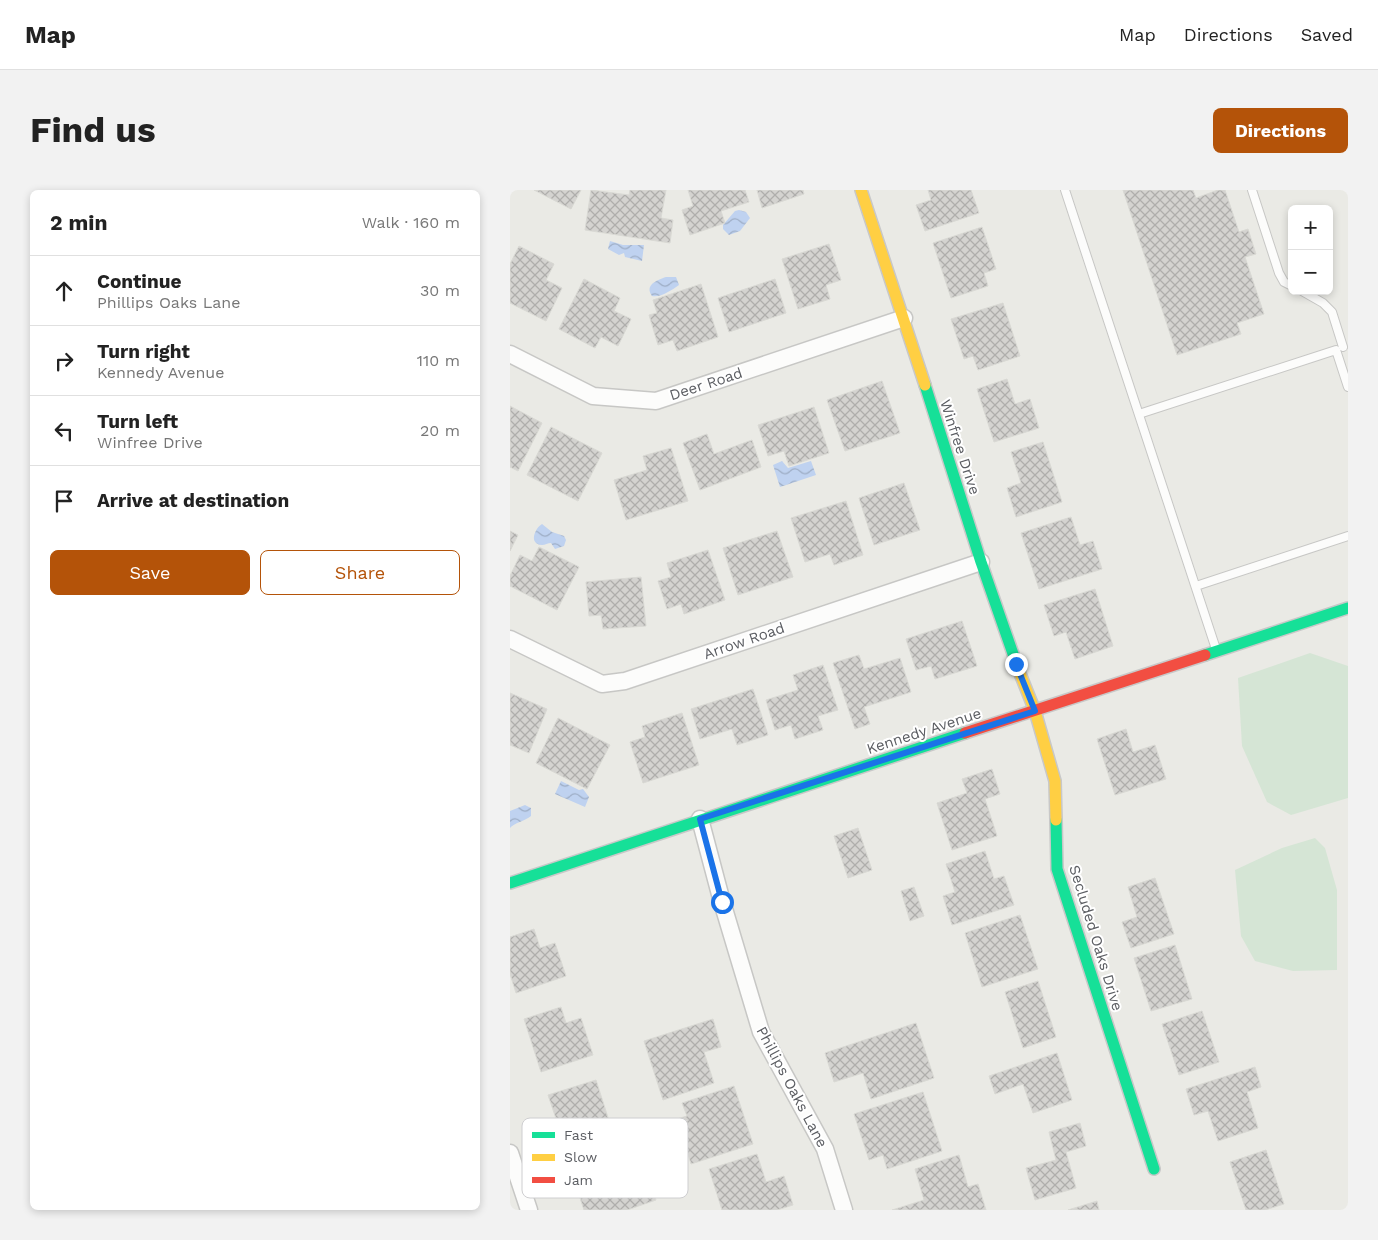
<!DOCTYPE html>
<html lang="en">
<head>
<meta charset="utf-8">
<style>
	:root { --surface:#fff; --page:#f2f2f2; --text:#222; --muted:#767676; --line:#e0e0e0; --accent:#b45309 }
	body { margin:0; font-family:"Work Sans",sans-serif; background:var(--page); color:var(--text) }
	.controls { position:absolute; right:15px; top:15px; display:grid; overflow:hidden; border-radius:8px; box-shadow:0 2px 8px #0003 }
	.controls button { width:45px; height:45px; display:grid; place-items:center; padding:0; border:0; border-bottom:1px solid var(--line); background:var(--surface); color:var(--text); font:25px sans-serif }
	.stop { position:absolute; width:15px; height:15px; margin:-11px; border:4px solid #1a73e8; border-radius:50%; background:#fff }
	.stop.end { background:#1a73e8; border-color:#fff; box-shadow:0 1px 5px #0008 }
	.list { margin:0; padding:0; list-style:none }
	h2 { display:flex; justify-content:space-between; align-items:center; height:65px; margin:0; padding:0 20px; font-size:21px }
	h2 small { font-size:16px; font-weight:400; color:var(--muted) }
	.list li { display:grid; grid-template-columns:32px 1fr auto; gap:15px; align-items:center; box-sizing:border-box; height:70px; padding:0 20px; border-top:1px solid var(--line) }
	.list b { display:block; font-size:19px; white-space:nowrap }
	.list p { margin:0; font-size:16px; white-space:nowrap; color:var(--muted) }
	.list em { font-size:16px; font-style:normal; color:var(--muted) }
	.actions { display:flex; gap:10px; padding:15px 20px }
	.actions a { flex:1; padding:11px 0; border:1px solid var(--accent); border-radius:8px; text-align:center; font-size:18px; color:var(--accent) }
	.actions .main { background:var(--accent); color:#fff }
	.icon { flex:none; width:28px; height:28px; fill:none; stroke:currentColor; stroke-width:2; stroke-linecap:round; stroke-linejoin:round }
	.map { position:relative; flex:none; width:838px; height:1020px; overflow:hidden; border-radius:8px }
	header { display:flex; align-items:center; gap:30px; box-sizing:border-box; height:70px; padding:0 25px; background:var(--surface); border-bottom:1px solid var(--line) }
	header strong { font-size:24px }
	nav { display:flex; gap:28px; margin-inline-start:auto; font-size:18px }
	.intro { display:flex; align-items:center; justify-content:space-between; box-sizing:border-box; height:120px; padding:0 30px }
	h1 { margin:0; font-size:35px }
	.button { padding:12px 22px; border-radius:8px; background:var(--accent); color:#fff; font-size:18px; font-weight:700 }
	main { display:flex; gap:30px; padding:0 30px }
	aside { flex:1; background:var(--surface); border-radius:8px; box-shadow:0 2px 8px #0003 }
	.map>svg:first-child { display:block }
	.pitch { fill:#d5e5d5 }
	.water { fill:url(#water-waves) }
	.building { fill:url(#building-cross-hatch); stroke:#d9d9d4 }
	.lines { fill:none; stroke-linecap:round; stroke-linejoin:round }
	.lane-casing { stroke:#c7c7c5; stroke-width:10 }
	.street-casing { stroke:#c7c7c5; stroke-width:19 }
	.fast-casing { stroke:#c8c8c8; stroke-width:14 }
	.slow-casing { stroke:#c8c8c8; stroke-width:14 }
	.jam-casing { stroke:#c8c8c8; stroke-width:14 }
	.lane { stroke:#fcfcfb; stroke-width:8 }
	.street { stroke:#fcfcfb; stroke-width:16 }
	.fast { stroke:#16e098; stroke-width:11 }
	.slow { stroke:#ffcf43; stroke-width:11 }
	.jam { stroke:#f24e42; stroke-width:11 }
	.route { stroke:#1a73e8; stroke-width:6 }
	.labels { text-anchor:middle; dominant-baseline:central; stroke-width:4; stroke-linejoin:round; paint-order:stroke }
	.street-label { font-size:15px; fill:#5b5d62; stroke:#fff }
	.key { fill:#fff; stroke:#ceced0; stroke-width:1 }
	.key-label { font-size:14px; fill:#5b5d62 }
</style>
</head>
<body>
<header>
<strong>Map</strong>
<nav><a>Map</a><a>Directions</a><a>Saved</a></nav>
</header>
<div class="intro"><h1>Find us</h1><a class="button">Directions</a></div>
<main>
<aside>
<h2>2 min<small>Walk · 160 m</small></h2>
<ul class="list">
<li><svg class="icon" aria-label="ahead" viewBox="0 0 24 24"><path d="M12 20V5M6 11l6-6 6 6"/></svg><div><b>Continue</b><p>Phillips Oaks Lane</p></div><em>30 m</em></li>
<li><svg class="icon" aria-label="right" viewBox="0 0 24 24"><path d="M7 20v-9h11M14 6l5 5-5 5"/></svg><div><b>Turn right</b><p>Kennedy Avenue</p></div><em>110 m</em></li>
<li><svg class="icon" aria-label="left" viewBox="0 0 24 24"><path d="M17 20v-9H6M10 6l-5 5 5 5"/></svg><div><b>Turn left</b><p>Winfree Drive</p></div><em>20 m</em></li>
<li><svg class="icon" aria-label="arrive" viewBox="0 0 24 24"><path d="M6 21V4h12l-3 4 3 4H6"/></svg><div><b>Arrive at destination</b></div></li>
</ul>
<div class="actions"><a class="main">Save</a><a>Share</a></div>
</aside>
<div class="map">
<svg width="838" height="1020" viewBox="0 0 838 1020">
	<defs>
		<pattern id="water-waves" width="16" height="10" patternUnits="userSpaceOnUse" patternTransform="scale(1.25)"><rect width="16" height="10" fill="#bfd2f0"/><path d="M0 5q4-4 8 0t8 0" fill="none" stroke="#9eaec6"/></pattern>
		<pattern id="building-cross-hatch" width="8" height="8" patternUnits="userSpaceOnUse" patternTransform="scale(1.25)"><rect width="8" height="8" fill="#d4d3d0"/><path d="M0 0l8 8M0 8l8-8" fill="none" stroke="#afaeac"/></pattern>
	</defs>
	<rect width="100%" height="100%" fill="#eaeae5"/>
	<g class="pitch">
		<polygon points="800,463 838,476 838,608 781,625 757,612 732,556 728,488"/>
		<polygon points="805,648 815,658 827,700 827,780 783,781 745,771 731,746 725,680 772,658"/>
	</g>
	<g class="water">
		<polygon points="229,20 236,22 240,28 230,41 219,45 213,39 213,35 225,21"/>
		<polygon points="100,51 113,55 134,55 132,71 115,67 114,63 109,65 98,59"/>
		<path d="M156 87H166L169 95C162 100 150 108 142 106 134 95 147 90 156 87Z"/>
		<polygon points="272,271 278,278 301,271 306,285 270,297 263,275"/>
		<path d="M32 334 42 342 54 346 56 350 54 356 45 359 41 353C38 353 35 355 32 355 18 354 25 338 32 334Z"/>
		<polygon points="51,591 69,600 73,599 79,607 75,617 45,604"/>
		<path d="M15 615 21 618V626C15 631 4 633 0 638V621Z"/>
	</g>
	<g class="building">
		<polygon points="24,0 71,0 61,19"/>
		<polygon points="81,0 119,5 120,0 156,0 151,28 163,30 160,53 75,40"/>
		<polygon points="178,0 235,0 239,12 211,21 215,33 180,45 172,20 183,16"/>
		<polygon points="247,0 293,0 294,4 252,18"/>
		<polygon points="418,0 461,0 469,23 415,41 406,15 421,10"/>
		<polygon points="613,0 683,0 686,8 708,0 715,0 729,42 738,39 746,64 735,67 754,124 727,133 731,144 667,165"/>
		<polygon points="472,37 486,79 474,83 478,96 441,108 423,53"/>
		<polygon points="319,54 331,90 316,95 320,109 288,119 272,69"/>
		<polygon points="9,56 44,74 36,90 52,98 36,131 0,113 0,74"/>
		<polygon points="74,89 110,108 104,121 121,129 108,156 91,147 85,158 49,139"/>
		<polygon points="265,89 276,123 219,142 208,108"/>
		<polygon points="191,94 208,147 167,161 163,150 148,155 139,125 147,123 143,110"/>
		<polygon points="493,113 510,166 468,180 463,166 454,169 441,129"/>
		<polygon points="497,189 505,214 520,209 529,238 484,252 467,199"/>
		<polygon points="372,191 390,243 335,261 317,210"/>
		<polygon points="0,216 32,233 8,281 0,277"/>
		<polygon points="304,217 319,263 279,276 274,261 258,266 248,235"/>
		<polygon points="41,237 92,263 68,311 17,285"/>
		<polygon points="197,244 204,264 242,250 251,277 190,300 173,253"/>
		<polygon points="533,252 552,312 506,327 497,298 511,293 501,262"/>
		<polygon points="161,258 178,311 116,330 104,290 137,280 133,266"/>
		<polygon points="394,293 410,340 364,355 349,308"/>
		<polygon points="336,311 353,365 324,375 320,364 295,372 281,328"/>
		<polygon points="561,327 570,355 583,351 592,379 529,399 511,343"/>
		<polygon points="0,341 8,345 0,361"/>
		<polygon points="267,341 283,387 228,405 213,358"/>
		<polygon points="29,357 69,377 47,420 0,396 0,386 10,365 22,371"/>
		<polygon points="198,360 215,410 174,424 171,414 157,419 148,391 161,387 157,373"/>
		<polygon points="131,387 136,436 93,439 91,425 79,426 76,392"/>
		<polygon points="585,399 603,456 565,469 556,442 544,446 534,415"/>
		<polygon points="452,431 467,476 425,489 421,476 406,480 396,449"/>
		<polygon points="349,465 354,479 390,468 401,502 354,517 360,534 345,539 323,473"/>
		<polygon points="313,475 328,520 308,526 313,540 285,549 281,535 265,540 256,510 288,500 283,485"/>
		<polygon points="243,499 258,545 227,555 222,539 190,549 181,519"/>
		<polygon points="0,503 37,519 19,563 0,555"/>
		<polygon points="172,523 189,575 133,593 120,552 135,547 132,536"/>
		<polygon points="48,528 100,555 77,599 26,573"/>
		<polygon points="616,539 623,562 645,555 656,589 605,605 587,549"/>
		<polygon points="482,579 490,604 475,609 487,646 442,660 427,613 457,603 452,589"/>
		<polygon points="348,638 362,680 338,688 324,646"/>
		<polygon points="475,661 484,689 494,686 504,715 442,735 433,706 445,702 436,674"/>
		<polygon points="645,688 664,744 621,758 612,732 627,727 618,697"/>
		<polygon points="404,697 414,726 400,731 391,701"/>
		<polygon points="510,725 528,779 472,797 455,743"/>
		<polygon points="24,739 30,758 45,753 56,786 6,803 0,784 0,747"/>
		<polygon points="665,755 682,809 641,821 624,768"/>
		<polygon points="528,791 546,847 513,858 495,802"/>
		<polygon points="51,817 56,833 71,828 83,865 31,882 14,829"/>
		<polygon points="692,821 709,872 669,885 652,834"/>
		<polygon points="203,829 211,857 194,862 204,893 153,910 134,851"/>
		<polygon points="406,833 424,888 361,909 353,883 324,892 315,863"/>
		<polygon points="547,863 562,910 523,923 513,894 485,904 479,886"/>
		<polygon points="745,877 751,897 737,902 748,938 708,951 698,921 684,925 676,899"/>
		<polygon points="86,890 102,940 55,955 38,905"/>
		<polygon points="224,896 243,954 181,974 167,929 177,926 172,913"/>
		<polygon points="413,902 432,961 377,979 373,965 359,970 344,924"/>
		<polygon points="570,933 576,956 556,962 566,998 525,1010 516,978 546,970 539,942"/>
		<polygon points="756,960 774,1014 755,1020 736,1020 720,972"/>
		<polygon points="113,961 124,993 139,987 146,1010 117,1020 74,1020 60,978"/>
		<polygon points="247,964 256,992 274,986 283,1015 267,1020 212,1020 199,979"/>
		<polygon points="449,965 458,997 468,994 476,1020 382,1020 414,1010 405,979"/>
		<polygon points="587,1011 589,1020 558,1020"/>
	</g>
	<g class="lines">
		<g class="lane-casing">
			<g id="lane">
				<polyline points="555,0 706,459"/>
				<polyline points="742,0 769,83 774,92 782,96"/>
				<polyline points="792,101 813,113 822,122 833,157"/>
				<polyline points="629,224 826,160 838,197"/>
				<polyline points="686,396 838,346"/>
			</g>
		</g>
		<g class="street-casing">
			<g id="street">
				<polyline points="0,164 83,206 146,211 394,128"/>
				<polyline points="0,449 92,494 115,491 471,372"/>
				<polyline points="190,629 212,712 251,842 315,959 334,1020"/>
				<polyline points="0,963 19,1020"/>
			</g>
		</g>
		<g class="fast-casing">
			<g id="fast">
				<polyline points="415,195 471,372 509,481"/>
				<polyline points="695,465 838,418"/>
				<polyline points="546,630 547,679 644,979"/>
				<polyline points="0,693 455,543"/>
			</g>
		</g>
		<g class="slow-casing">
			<g id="slow">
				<polyline points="351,0 415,195"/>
				<polyline points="509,481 525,521 545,591 546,630"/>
			</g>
		</g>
		<g class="jam-casing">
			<polyline id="jam" points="455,543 695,465"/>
		</g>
		<use href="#lane" class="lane"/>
		<use href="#street" class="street"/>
		<use href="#fast" class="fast"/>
		<use href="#slow" class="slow"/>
		<use href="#jam" class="jam"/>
	</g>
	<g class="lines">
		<polyline class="route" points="212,712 190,629 525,521 506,474"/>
	</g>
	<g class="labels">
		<g class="street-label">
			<text transform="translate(196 194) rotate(-18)">Deer Road</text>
			<text transform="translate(450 257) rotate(72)">Winfree Drive</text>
			<text transform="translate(234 451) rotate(-19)">Arrow Road</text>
			<text transform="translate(414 541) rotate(-18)">Kennedy Avenue</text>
			<text transform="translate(586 748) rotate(73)">Secluded Oaks Drive</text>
			<text transform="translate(282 897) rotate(62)">Phillips Oaks Lane</text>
		</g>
	</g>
	<rect x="12" y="928" width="166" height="80" rx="8" class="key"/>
	<rect x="22" y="942" width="23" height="6" fill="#16e098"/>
	<rect x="22" y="964" width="23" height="7" fill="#ffcf43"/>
	<rect x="22" y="987" width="23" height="6" fill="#f24e42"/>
	<g class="key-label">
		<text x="54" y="950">Fast</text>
		<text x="54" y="972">Slow</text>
		<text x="54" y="995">Jam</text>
	</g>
</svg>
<div class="controls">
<button>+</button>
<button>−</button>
</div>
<div class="stop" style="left:212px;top:712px"></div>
<div class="stop end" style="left:506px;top:474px"></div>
</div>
</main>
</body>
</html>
